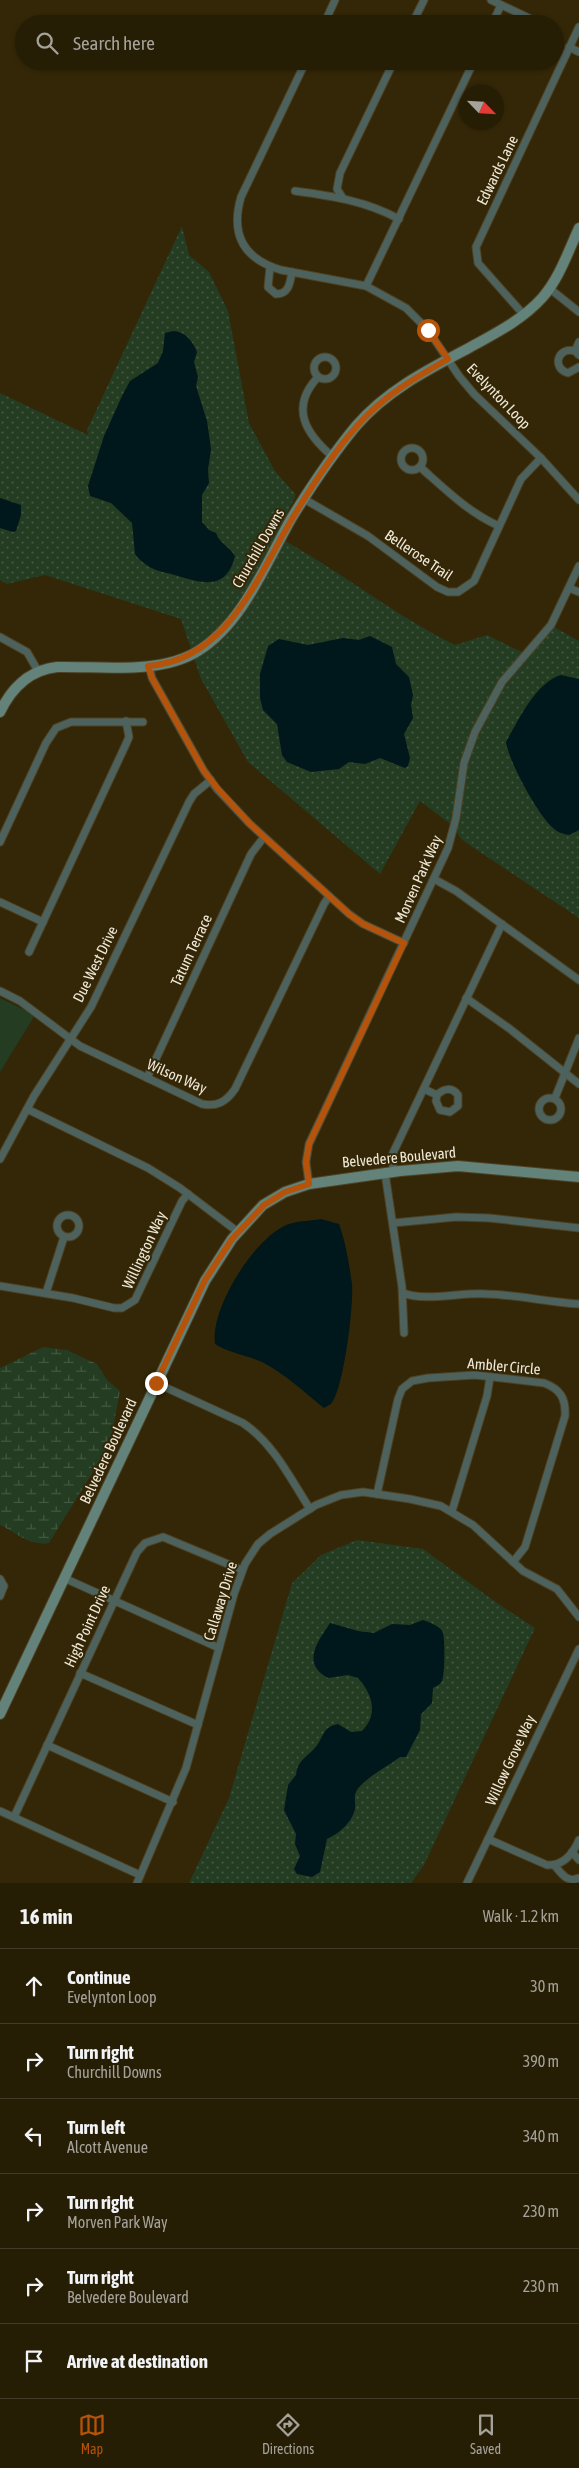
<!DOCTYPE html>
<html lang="en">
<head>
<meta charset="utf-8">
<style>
	:root { --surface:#261d05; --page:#2e260f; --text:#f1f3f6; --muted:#a4a29a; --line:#423b27; --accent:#b45309 }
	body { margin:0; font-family:"Asap Condensed",sans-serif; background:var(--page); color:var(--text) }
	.compass { position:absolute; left:459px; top:85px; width:45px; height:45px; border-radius:50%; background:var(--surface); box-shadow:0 1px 4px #0004; rotate:115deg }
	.stop { position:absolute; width:15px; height:15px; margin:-11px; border:4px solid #b45309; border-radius:50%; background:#fff }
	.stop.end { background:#b45309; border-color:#fff; box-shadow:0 1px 5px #0008 }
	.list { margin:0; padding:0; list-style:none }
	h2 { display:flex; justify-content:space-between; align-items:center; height:65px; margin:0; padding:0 20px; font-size:21px }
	h2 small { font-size:16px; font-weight:400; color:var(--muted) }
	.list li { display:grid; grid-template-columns:32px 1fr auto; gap:15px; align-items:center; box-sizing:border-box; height:75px; padding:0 20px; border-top:1px solid var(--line) }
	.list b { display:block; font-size:19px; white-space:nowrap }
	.list p { margin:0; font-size:16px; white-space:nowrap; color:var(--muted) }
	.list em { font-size:16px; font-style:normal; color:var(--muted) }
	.icon { flex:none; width:28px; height:28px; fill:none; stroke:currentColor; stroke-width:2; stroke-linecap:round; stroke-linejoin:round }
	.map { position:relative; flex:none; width:579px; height:1883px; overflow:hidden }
	.search { position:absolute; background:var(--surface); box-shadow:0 1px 4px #0004; left:15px; right:15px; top:15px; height:55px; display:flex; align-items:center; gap:12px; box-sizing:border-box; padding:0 18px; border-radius:28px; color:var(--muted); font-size:19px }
	.sheet { height:515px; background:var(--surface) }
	nav { display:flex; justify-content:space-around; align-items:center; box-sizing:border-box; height:70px; border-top:1px solid var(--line); background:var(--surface); font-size:14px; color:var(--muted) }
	nav a { display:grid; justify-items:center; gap:2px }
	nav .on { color:var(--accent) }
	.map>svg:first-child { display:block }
	.grass { fill:url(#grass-dots) }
	.wetland { fill:url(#wetland-marsh) }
	.park { fill:#233c22 }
	.water { fill:#00181b }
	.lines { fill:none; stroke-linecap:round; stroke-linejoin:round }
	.street-casing { stroke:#4e4224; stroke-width:9 }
	.secondary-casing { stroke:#4e4224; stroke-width:12 }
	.street { stroke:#4e625d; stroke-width:7 }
	.secondary { stroke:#62827a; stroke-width:10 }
	.route { stroke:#b45309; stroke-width:6 }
	.labels { text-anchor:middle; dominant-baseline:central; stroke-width:4; stroke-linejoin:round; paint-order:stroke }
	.street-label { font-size:15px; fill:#f1e9d8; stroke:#332707 }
</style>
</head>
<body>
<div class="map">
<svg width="579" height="1883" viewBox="0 0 579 1883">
	<defs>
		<pattern id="grass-dots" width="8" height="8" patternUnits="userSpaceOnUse" patternTransform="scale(1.25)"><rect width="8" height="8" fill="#233c22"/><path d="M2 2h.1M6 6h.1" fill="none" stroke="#435841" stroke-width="1.8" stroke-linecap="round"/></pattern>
		<pattern id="wetland-marsh" width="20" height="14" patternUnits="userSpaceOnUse" patternTransform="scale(1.25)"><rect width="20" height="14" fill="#233c22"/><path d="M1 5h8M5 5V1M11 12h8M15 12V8" fill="none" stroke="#435841"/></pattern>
	</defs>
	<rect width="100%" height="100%" fill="#332707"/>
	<g class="grass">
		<path d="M182 226 189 255 209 272 228 311 249 423 275 471 296 495 276 536C338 569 392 614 455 645L487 635 530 656 554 627 579 641V918L471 846 461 839 453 826 420 801 380 874 248 762 201 679 181 619 45 575 7 584 0 580V393L88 435 87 430Z"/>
		<polygon points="357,1540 423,1549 497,1603 535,1628 424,1865 411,1883 189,1883 229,1798 292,1583 321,1555"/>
	</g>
	<path class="wetland" d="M43 1347 67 1350 97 1364 107 1380 120 1391 112 1434 104 1454 49 1543C31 1547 15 1532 0 1525V1368Z"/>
	<polygon class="park" points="0,998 35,1015 0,1072"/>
	<g class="water">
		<path d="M173 331C185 331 193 342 197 352L194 362 198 377 196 386 207 421 211 449 208 470 209 483 202 495V522L209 530 216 533C220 544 230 547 235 556 225 597 193 579 167 573 155 571 143 565 135 554L132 523 111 503 90 496 88 486 104 436 122 396 130 381 158 363 163 351 165 333Z"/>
		<polygon points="0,498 21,505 21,515 16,531 13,532 0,528"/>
		<polygon points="370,636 392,647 396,664 409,677 413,695 411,705 413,718 404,734 410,758 408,766 405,768 380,758 365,764 349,762 339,769 311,772 287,762 282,755 277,724 263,710 260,698 260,674 268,646 279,639 308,645 343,638 359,640"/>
		<path d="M561 675 579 679V830L569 835C562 834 557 832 552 827 537 813 509 762 506 742 518 721 536 682 561 675Z"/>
		<path d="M321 1219 339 1224C346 1243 349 1264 352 1284 354 1303 344 1390 331 1404 329 1405 327 1406 324 1408 304 1392 285 1374 262 1362 246 1355 229 1353 215 1344 210 1309 253 1240 286 1225 295 1221 310 1221 321 1219Z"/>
		<path d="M423 1620C429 1622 442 1627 443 1633 445 1641 445 1674 442 1681 440 1685 436 1686 433 1688L432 1703 421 1714 420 1730 406 1757H400C388 1766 365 1778 357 1790 353 1796 356 1803 355 1809 352 1823 338 1834 327 1839L320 1872 312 1877 297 1874 294 1869 300 1856 295 1844 296 1834 284 1810 288 1785 296 1775C297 1762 305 1758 314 1749 324 1739 321 1727 338 1724L351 1732 362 1731C379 1714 372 1693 358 1678L348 1675 328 1678C300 1663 319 1640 330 1623L358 1631 374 1633 392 1624 410 1625Z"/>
	</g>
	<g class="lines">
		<g class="street-casing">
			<g id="street">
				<polyline points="491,0 533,20"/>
				<polyline points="324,24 335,0"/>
				<polyline points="412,24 424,0"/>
				<polyline points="492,24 501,5"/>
				<polyline points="569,47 579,52"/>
				<path d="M306 61 241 197C230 235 244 259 281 270L366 286 406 308 428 330 459 376 474 394 541 458 579 500"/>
				<path d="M295 191C332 196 366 201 399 219"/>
				<polyline points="342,197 337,189 340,173 394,61"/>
				<path d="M270 267 268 287 276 294C289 294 290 283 292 272"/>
				<polyline points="366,286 474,61"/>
				<polyline points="549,288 579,312"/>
				<polyline points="524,315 478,263 476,247 579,27"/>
				<polyline points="575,351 579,342"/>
				<path d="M579 355 575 351C558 346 551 368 568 373L579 367"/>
				<circle cx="325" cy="368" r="11"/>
				<path d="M318 377C289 408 306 434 333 457"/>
				<circle cx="412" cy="459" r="11"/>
				<path d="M420 467C445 489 469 513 499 526"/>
				<polyline points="304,499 368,536 437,587 448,592 458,592 474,581 521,479 541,458"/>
				<polyline points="569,588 579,592"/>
				<polyline points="0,637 27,652 38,671"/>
				<polyline points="149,666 152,678 204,771 217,789 250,824 349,914 363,924 404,943"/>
				<polyline points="0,842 46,743 56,728 71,722 143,722"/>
				<polyline points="434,879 456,891 579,980"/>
				<polyline points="0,902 43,922"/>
				<polyline points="29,952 126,744 129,737 126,721"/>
				<path d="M0 991 20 1001 80 1046 202 1104C217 1107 226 1102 235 1089L324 904 329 896"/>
				<polyline points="466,998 510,1029 579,1084"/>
				<polyline points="147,1078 251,854 264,837"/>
				<path d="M424 1089 437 1095C444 1088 452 1087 458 1095V1106L450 1112 440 1110 436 1101 437 1095"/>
				<circle cx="550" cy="1109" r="11"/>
				<polyline points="555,1098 579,1038"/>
				<polyline points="27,1109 148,1168 180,1188 238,1232"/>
				<polyline points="0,1159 34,1096 91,1007 189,802 194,794 211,780"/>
				<polyline points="393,1172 393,1153 502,924"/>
				<polyline points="385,1173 402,1287 404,1333"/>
				<polyline points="309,1184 306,1162 309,1144 448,848 456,818 464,763 475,732 502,682 551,625 579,566"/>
				<circle cx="68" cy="1226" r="11"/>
				<polyline points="393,1223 456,1217 489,1218 579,1228"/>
				<polyline points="0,1286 73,1298 114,1308 122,1308 135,1300 182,1201 188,1194"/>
				<polyline points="46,1293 64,1237"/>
				<path d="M403 1293C425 1302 461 1292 487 1294 518 1295 548 1302 579 1304"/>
				<path d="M156 1383 243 1423C274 1444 290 1478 310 1509"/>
				<path d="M377 1494 398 1399 402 1389 412 1381 428 1378 475 1375 544 1383C560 1389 566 1398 565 1416L525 1547 513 1562"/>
				<polyline points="452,1511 487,1396 490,1377"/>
				<polyline points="64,1578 219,1648"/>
				<polyline points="0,1579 4,1586 0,1596"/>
				<polyline points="80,1673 198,1725"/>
				<polyline points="47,1745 173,1802"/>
				<polyline points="0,1811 140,1875"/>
				<polyline points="14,1817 137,1552 145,1543 163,1537 242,1570"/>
				<path d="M488 1839 547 1865C564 1866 573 1854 579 1840"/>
				<polyline points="572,1852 579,1860"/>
				<path d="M555 1866C562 1874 567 1883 579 1878"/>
				<polyline points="137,1883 186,1768 234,1594 245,1564 258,1544 270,1534 316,1505 341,1495 363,1492 410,1499 441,1506 473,1525 523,1571 557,1589 579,1617"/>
				<polyline points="467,1883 579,1649"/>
			</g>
		</g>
		<g class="secondary-casing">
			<g id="secondary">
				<path d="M0 712C12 687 30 670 57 667 101 666 160 675 198 651 243 623 266 563 291 519 310 488 332 455 356 426 386 391 427 370 467 349 494 334 521 321 542 298 559 279 568 252 579 228"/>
				<polyline points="0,1714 205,1281 232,1239 263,1205 285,1192 309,1184 400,1171 458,1166 579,1177"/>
			</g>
		</g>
		<use href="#street" class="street"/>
		<use href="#secondary" class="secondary"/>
	</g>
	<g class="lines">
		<path class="route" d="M156 1383 205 1280 232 1239 264 1205 285 1192 309 1184 306 1162 309 1144 404 943 363 924 349 914 250 824 218 789 204 771 152 678 148 666C228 660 257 577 292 519 311 487 333 453 357 426 383 396 415 378 448 359L428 330"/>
	</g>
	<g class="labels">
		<g class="street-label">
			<text transform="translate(497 170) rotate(-64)">Edwards Lane</text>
			<text transform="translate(499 396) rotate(46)">Evelynton Loop</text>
			<text transform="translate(258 548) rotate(-60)">Churchill Downs</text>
			<text transform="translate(419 555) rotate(34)">Bellerose Trail</text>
			<text transform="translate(418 879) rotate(-66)">Morven Park Way</text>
			<text transform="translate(191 950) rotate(-65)">Tatum Terrace</text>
			<text transform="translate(95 964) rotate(-64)">Due West Drive</text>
			<text transform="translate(177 1076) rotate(24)">Wilson Way</text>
			<text transform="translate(399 1157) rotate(-5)">Belvedere Boulevard</text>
			<text transform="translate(144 1250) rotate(-65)">Willington Way</text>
			<text transform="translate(504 1366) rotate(5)">Ambler Circle</text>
			<text transform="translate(108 1451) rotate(-65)">Belvedere Boulevard</text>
			<text transform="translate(220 1601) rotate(-73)">Callaway Drive</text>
			<text transform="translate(87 1626) rotate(-65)">High Point Drive</text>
			<text transform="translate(510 1760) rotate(-65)">Willow Grove Way</text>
		</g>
	</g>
</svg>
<svg class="compass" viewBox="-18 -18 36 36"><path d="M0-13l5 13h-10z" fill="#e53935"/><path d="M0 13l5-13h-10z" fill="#a4a29a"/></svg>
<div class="stop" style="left:428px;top:330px"></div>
<div class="stop end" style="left:156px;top:1383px"></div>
<div class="search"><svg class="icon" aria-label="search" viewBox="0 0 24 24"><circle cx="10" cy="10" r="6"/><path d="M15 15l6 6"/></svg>Search here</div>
</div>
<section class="sheet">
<h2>16 min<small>Walk · 1.2 km</small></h2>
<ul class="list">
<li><svg class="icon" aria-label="ahead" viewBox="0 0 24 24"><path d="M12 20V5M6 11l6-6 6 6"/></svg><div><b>Continue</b><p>Evelynton Loop</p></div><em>30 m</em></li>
<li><svg class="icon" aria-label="right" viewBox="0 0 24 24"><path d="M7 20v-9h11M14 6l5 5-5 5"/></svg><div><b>Turn right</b><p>Churchill Downs</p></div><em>390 m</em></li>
<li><svg class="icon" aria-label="left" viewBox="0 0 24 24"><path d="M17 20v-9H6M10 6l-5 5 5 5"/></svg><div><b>Turn left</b><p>Alcott Avenue</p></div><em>340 m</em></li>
<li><svg class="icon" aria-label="right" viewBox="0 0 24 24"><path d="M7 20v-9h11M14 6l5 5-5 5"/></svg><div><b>Turn right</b><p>Morven Park Way</p></div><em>230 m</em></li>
<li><svg class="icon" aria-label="right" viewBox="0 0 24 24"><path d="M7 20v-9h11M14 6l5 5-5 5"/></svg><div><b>Turn right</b><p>Belvedere Boulevard</p></div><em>230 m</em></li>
<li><svg class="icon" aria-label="arrive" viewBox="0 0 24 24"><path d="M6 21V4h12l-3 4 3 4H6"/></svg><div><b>Arrive at destination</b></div></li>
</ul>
</section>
<nav>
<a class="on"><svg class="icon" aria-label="map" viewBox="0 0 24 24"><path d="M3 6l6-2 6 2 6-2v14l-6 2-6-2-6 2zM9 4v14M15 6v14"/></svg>Map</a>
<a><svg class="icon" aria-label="directions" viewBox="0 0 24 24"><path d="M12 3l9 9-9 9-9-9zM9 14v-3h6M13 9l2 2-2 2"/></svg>Directions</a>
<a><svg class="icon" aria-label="saved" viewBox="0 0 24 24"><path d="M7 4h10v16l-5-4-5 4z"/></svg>Saved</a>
</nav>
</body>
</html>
